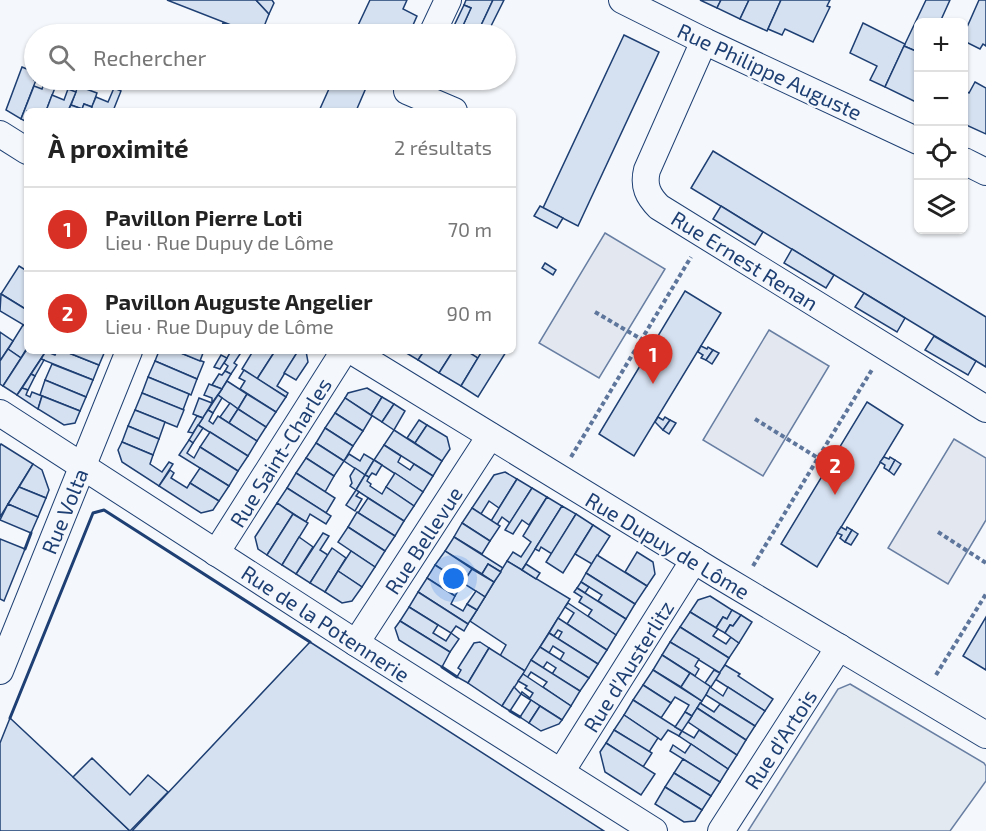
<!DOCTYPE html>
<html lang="fr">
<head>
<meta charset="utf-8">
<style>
	:root { --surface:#fff; --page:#f2f2f2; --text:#222; --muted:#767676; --line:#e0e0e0; --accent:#d93025 }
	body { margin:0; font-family:"Exo 2",sans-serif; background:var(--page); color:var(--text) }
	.controls { position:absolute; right:18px; top:18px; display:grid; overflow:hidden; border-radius:9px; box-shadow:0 2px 4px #0004 }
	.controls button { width:54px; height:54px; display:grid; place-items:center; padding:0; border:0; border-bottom:2px solid var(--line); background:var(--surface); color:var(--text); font:30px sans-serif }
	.you { position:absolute; left:454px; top:579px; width:21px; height:21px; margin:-15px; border:4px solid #fff; border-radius:50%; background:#1a73e8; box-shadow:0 0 0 9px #1a73e833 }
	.badge { display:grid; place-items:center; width:39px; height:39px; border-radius:50%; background:var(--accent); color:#fff; font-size:20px; font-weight:700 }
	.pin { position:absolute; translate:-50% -50px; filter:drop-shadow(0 2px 3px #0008) }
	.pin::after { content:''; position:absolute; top:32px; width:21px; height:18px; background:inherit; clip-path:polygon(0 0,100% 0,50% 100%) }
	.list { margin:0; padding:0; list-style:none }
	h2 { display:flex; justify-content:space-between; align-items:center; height:78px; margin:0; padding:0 24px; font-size:26px }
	h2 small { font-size:20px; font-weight:400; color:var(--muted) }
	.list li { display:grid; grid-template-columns:39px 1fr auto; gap:18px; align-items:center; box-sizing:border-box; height:84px; padding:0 24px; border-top:2px solid var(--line) }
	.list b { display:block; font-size:22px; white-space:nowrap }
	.list p { margin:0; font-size:20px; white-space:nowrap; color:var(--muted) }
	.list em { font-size:20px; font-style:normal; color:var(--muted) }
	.icon { flex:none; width:33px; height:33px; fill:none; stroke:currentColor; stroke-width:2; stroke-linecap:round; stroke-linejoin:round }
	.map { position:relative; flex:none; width:986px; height:831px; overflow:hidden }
	.search { position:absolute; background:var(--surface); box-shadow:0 2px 4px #0004; left:24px; top:24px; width:492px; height:66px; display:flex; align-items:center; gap:15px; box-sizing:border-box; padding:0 21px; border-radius:33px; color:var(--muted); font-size:22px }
	.panel { position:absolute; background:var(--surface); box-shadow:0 2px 4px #0004; left:24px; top:108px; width:492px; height:246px; border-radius:9px }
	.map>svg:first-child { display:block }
	.green { fill:#e3e9f0; stroke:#687fa3; stroke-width:1.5 }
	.parking { fill:#e3e8f0; stroke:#687fa3; stroke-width:1.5 }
	.building { fill:#d5e0f0; stroke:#1d3f73; stroke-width:1.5 }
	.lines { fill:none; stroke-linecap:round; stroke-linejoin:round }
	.minor-casing { stroke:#1d3f73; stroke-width:28 }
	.path { stroke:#5e769c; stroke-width:4; stroke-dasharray:4.5 3; stroke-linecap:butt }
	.minor { stroke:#f4f7fb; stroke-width:26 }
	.wall { stroke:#1d3f73; stroke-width:3 }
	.labels { text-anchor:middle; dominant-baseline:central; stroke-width:4.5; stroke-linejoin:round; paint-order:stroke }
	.street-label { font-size:21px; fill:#1d3f73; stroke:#f4f7fb }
</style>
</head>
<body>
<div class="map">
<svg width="986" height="831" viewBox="0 0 986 831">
	<rect width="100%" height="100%" fill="#f4f7fb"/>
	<polygon class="green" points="850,684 984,763 986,766 986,781 950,831 748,831 838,689"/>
	<g class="parking">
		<polygon points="605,233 665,269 599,378 539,343"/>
		<polygon points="769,330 829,366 763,476 703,440"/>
		<polygon points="954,439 986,458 986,520 948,584 888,548"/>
	</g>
	<g class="building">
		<polygon points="167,0 256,0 269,14 261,34 254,34"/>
		<polygon points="256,0 272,0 274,3 269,14"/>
		<polygon points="370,0 407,0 403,9 417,16 409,34 398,34 392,32 391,34 354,34"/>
		<polygon points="466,0 493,0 477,34 450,34 453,28 460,32 471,8 464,5"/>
		<polygon points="493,0 504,0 487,34 477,34"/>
		<polygon points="700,0 721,0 717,8"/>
		<polygon points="721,0 749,0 740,19 717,8"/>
		<polygon points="749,0 781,0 767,31 740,19"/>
		<polygon points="781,0 830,0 827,6 830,7 813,42 785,29 782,35 768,29"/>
		<polygon points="926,0 950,0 940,22 918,22 918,52 904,46"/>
		<polygon points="979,0 986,0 986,46 983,44 980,49 964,41 964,34"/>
		<polygon points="464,5 471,8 460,32 453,28"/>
		<polygon points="223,23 235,27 232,34 220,32"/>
		<polygon points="863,23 905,44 885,87 870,80 877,66 850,53"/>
		<polygon points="235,27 254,34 232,34"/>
		<polygon points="624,35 659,52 578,226 543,208"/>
		<polygon points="904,46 918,52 918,103 885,87"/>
		<polygon points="22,67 34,72 34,80 36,80 21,119 6,110"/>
		<polygon points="45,80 58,80 46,111 27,111 27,122 21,119 34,86 42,89"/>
		<polygon points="333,80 388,80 384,88 369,81 356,111 319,111"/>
		<polygon points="975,82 986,88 986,134 964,124 964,90 969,93"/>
		<polygon points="78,86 97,93 92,107 84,104 82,109 71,105"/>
		<polygon points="114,88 121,91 113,111 90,111 96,97 108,102"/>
		<polygon points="68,89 76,92 68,111 46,111 52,95 64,100"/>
		<polygon points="84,104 92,107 90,111 68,111 71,105 82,109"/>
		<polygon points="713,151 986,317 986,367 691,188"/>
		<polygon points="540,206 563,218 557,228 534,216"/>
		<polygon points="721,206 763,232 755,245 713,219"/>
		<polygon points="792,249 834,275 826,288 784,263"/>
		<polygon points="545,263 556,270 553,275 542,268"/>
		<polygon points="19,266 27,271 27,310 1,294"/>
		<polygon points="685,291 721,313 634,456 599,434"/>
		<polygon points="864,293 905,318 897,332 855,307"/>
		<polygon points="1,294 27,310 27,327 0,311"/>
		<polygon points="23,325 27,327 27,348 21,358 8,349"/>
		<polygon points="0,332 13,341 0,361"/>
		<polygon points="934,336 976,361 968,375 925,350"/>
		<polygon points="701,346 707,349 708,347 713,350 706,360 701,358 703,355 698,352"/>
		<polygon points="8,349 21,358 3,386 0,384 0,361"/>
		<polygon points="27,349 27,351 32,352 46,351 17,395 3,386"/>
		<polygon points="713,350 719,353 712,364 706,360"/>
		<polygon points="46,351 51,351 50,353 55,355 57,351 64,351 99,365 93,380 41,359"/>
		<polygon points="64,351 105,351 99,365"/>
		<polygon points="159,351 176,351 204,362 197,379 155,361"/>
		<polygon points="176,351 200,351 203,353 200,361"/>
		<polygon points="242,351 234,363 237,365 231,374 225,371 228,366 224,363 231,351"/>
		<polygon points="253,351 275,351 257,379 242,369"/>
		<polygon points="275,351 298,351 277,386 288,393 286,397 257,379"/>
		<polygon points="298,351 306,351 308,362 296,380 284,373"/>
		<polygon points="403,351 424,351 418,360"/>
		<polygon points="424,351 453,351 439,373 418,360"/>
		<polygon points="453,351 467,351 478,358 461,386 439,373"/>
		<polygon points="482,351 506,352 478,397 461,386"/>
		<polygon points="221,355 227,358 220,369 214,367"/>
		<polygon points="41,359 44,360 35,376 31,374"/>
		<polygon points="155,361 197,379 191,395 148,377"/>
		<polygon points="52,364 93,380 86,397 45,380"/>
		<polygon points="244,370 286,397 276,412 240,389 245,381 239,378"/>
		<polygon points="225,371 231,374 222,389 212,385 219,374 222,375"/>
		<polygon points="31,374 35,376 28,390 22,388"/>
		<polygon points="148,377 189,394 183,410 142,393"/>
		<polygon points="45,380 86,397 80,411 40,395"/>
		<polygon points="227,381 247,394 238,409 218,395"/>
		<polygon points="209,384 222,389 212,403 212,398 204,395"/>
		<polygon points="22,388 28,390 26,395 30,397 32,392 42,396 38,409 17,395"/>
		<polygon points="367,388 382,397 371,415 345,398 348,393"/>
		<polygon points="142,393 184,410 177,427 135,410"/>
		<polygon points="247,394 276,412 266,427 238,409"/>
		<polygon points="218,395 222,398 213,413 208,410"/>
		<polygon points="42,396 80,411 75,423 64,425 38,409"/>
		<polygon points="382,397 394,404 382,422 371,415"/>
		<polygon points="199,398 212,403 203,418 193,414"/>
		<polygon points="345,398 372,416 363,431 335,413"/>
		<polygon points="867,402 903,425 817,567 781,544"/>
		<polygon points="230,403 238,409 229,423 220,417"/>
		<polygon points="394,404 405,411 394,430 382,422"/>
		<polygon points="238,409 266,427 257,441 229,423"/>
		<polygon points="135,410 165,422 159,439 128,426"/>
		<polygon points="208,410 213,413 209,421 213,424 218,416 257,441 248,456 198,425"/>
		<polygon points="335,413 363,431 353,446 325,428"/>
		<polygon points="197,416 203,418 193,433 188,432"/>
		<polygon points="658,417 663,420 665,417 670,420 663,430 655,422"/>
		<polygon points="419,420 427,425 415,443 407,438"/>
		<polygon points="670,420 676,423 669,434 663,430"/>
		<polygon points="198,425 203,428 193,443 189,440"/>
		<polygon points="427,425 447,437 450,449 442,461 415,443"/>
		<polygon points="128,426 159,439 153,455 122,442"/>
		<polygon points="325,428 353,446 344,461 316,443"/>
		<polygon points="394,430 442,461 433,476 384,445"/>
		<polygon points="210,432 248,456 238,471 200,447"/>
		<polygon points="189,440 193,443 187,453 194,458 200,447 238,471 229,486 179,455"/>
		<polygon points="122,442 153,455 150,464 162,472 169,462 173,464 159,486 122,462 118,450"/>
		<polygon points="316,443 344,461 334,476 306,458"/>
		<polygon points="1,444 33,464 0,517 0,446"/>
		<polygon points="384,445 401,456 398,462 410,470 414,464 433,476 423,492 374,460"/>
		<polygon points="349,454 360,461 364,454 374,460 365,475 344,461"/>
		<polygon points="884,457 889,459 890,457 895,460 889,471 884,468 885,465 880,462"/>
		<polygon points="306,458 334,476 325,492 296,473"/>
		<polygon points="374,460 382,465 376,475 372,473 369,477 365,475"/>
		<polygon points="895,460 901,464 894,475 889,471"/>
		<polygon points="33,464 42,470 49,490 46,498 19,487"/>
		<polygon points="200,468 229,486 219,501 190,483"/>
		<polygon points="355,468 365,475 356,490 350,486 352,483 350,476"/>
		<polygon points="170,470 174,473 171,478 187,488 190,483 219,501 213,510 201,513 159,486"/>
		<polygon points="505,472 517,479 499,508 489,501 481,514 472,508 494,475"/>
		<polygon points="296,473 335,498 326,513 287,488"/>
		<polygon points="395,473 423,492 414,506 386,487"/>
		<polygon points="365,475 369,477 367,481 371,484 370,486 382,494 386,487 414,506 404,521 356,490"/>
		<polygon points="517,479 532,488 510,523 502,517 497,525 491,521"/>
		<polygon points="19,487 46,498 38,517 8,504"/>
		<polygon points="287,488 331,516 326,524 310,514 306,522 277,503"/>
		<polygon points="532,488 547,497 529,525 522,520 513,534 505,530"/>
		<polygon points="356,490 359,492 356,496 362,499 355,511 346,505"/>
		<polygon points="547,497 562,506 522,570 507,561 513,552 521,557 531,542 523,536"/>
		<polygon points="368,498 404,521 395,536 358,513"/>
		<polygon points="277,503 293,514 267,555 258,549 255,537"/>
		<polygon points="8,504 38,517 31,533 0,520"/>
		<polygon points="562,506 576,514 552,554 541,547 539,551 535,549"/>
		<polygon points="472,508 500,526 490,541 462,523"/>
		<polygon points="357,512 395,536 385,551 348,527"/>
		<polygon points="293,514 308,523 282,565 267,555"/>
		<polygon points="576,514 593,525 563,573 546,562"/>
		<polygon points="462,523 490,541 482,554 454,537"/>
		<polygon points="593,525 610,536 592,564 575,554"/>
		<polygon points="348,527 385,551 375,567 338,542"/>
		<polygon points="841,527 846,530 847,527 852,530 845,542 840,538 842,535 837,533"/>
		<polygon points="852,530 858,534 851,545 845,542"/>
		<polygon points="323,533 329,536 320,550 328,555 310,583 296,574"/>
		<polygon points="299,537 313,547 296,574 282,565"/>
		<polygon points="454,537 503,568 501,572 488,564 482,574 445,551"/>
		<polygon points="0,539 25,549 4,601 0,599"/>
		<polygon points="332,548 346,558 325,592 310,583"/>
		<polygon points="351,551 375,567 362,587 338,571"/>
		<polygon points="445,551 472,569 463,583 435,565"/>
		<polygon points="637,552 653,562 655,574 647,586 625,572"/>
		<polygon points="597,555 647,586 635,604 586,573"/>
		<polygon points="507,561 570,599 525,671 500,656 506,645 470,621"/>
		<polygon points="488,564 501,572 494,582 482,574"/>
		<polygon points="526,564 540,573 536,579 522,570"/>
		<polygon points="435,565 463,583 455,596 427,578"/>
		<polygon points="472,569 494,582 485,597 463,583"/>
		<polygon points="338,571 362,587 352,601 342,603 325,592"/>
		<polygon points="586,573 635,604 626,619 598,601 602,595 581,582"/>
		<polygon points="427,578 455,596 451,604 463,611 467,604 477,610 468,624 418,592"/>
		<polygon points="581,582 589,587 585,593 577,588"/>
		<polygon points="577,588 626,619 616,635 588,616 592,610 579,602 582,597 574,592"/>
		<polygon points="476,591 485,597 477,610 467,604"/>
		<polygon points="418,592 468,624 464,631 456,626 451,633 409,607"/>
		<polygon points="710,596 732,610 727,619 723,617 716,628 690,612 698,600"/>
		<polygon points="568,603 616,635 607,650 567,624 574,613 565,607"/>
		<polygon points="409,607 438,625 433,633 446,641 451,633 459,639 450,652 400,621"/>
		<polygon points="732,610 741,615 733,626 730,625 725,633 716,628 723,617 727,619"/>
		<polygon points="690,612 718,629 713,636 726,644 731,637 739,643 729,658 680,627"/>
		<polygon points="741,615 752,622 739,643 725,633 730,625 733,626"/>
		<polygon points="986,617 986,670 963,656"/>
		<polygon points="558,618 607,650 598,664 558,639 562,632 558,630 554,636 549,633"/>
		<polygon points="400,621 450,652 442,667 399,640 395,628"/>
		<polygon points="680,627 729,658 720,673 670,642"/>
		<polygon points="549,633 598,664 589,678 560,660 564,653 553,646 549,653 540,647"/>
		<polygon points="310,642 604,831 132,831"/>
		<polygon points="480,642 489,648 468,683 457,677 461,670 458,668 474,643"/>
		<polygon points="670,642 699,659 695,666 699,669 695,676 662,655"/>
		<polygon points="540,647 589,678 580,691 552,674 556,668 547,662 543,668 531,660"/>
		<polygon points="489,648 525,671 502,706 468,683"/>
		<polygon points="662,655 690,673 681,687 653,670"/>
		<polygon points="531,660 580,691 571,706 543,687 547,682 531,672 527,678 523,674"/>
		<polygon points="725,665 740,674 738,676 773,699 765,711 715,679"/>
		<polygon points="653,670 702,701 692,716 685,712 689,705 675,697 671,703 643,685"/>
		<polygon points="714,670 720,673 711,687 705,683"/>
		<polygon points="690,673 711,687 702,701 681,687"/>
		<polygon points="523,674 571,706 562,720 521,694 522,692 530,698 533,693 525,688 527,686 518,681"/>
		<polygon points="643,685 671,703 661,718 633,700"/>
		<polygon points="514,687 521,694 510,711 502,706"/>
		<polygon points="710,687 723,696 728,687 765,711 755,726 706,695"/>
		<polygon points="531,700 540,706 529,723 520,717"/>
		<polygon points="633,700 682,731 679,736 668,730 661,740 624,715"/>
		<polygon points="700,703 714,712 720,704 755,726 746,740 697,708"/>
		<polygon points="540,706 562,720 559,724 541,731 529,723"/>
		<polygon points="697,708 746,740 737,755 688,722"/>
		<polygon points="685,712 692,716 682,731 675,727"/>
		<polygon points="624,715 658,738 649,752 614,730"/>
		<polygon points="10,718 73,777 130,831 0,831 0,743"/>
		<polygon points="614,730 652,753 643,767 606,743"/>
		<polygon points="699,730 737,755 728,769 679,736 682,731 694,738"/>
		<polygon points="606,743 655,774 641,795 605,772 600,752"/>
		<polygon points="691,744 728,769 720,782 670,751 673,745 685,753"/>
		<polygon points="92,758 130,795 148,775 168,792 130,831 73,777"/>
		<polygon points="683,759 720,782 711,796 674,773"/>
		<polygon points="674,773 711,796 702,810 665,787"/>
		<polygon points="665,787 702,810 695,821 684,822 655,804"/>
	</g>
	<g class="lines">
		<g class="minor-casing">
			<g id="minor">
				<polyline points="622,0 704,41 918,141"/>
				<polyline points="432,34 448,0"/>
				<path d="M704 41 647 170C643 186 648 196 659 207L986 409"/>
				<polyline points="412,80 407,91 454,111"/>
				<polyline points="0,134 27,151"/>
				<polyline points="964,161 986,172"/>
				<polyline points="352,351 718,575 986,735"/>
				<polyline points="0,413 356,643 654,831"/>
				<polyline points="216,553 344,351"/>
				<polyline points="356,643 490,436"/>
				<polyline points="0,671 129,351"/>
				<polyline points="561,772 694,560"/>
				<polyline points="721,831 839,647"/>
			</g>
		</g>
		<g class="path">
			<polyline points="595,312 641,339"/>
			<polyline points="755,419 818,458 873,368"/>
			<polyline points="571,457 691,257"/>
			<polyline points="938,532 986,563"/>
			<polyline points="753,566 818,458"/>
			<polyline points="936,675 986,594"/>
		</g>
		<use href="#minor" class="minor"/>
		<g class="wall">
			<polyline points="25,549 31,533"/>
			<polyline points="442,667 457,677"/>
			<polyline points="510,711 520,717"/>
			<polyline points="10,718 93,513 104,510 310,642"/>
		</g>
	</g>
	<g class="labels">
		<g class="street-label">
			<text transform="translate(770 71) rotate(25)">Rue Philippe Auguste</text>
			<text transform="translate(745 260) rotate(32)">Rue Ernest Renan</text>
			<text transform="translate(280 452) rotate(-58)">Rue Saint-Charles</text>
			<text transform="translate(64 511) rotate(-68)">Rue Volta</text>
			<text transform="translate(423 540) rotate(-57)">Rue Bellevue</text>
			<text transform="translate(668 545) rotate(31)">Rue Dupuy de Lôme</text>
			<text transform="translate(326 623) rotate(33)">Rue de la Potennerie</text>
			<text transform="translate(628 666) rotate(-58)">Rue d'Austerlitz</text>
			<text transform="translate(780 739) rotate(-57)">Rue d'Artois</text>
		</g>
	</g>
</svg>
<div class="controls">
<button>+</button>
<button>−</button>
<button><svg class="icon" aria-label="locate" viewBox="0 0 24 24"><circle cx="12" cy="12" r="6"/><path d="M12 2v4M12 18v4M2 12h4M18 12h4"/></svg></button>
<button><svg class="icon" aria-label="layers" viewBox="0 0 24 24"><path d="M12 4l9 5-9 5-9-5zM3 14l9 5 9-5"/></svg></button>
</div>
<div class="you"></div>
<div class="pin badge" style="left:653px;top:384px">1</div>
<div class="pin badge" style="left:835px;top:495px">2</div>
<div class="search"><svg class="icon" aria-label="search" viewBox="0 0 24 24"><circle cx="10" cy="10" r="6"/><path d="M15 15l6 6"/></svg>Rechercher</div>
<section class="panel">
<h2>À proximité<small>2 résultats</small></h2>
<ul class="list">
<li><span class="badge">1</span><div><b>Pavillon Pierre Loti</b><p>Lieu · Rue Dupuy de Lôme</p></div><em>70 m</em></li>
<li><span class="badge">2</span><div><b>Pavillon Auguste Angelier</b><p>Lieu · Rue Dupuy de Lôme</p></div><em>90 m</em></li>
</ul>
</section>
</div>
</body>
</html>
